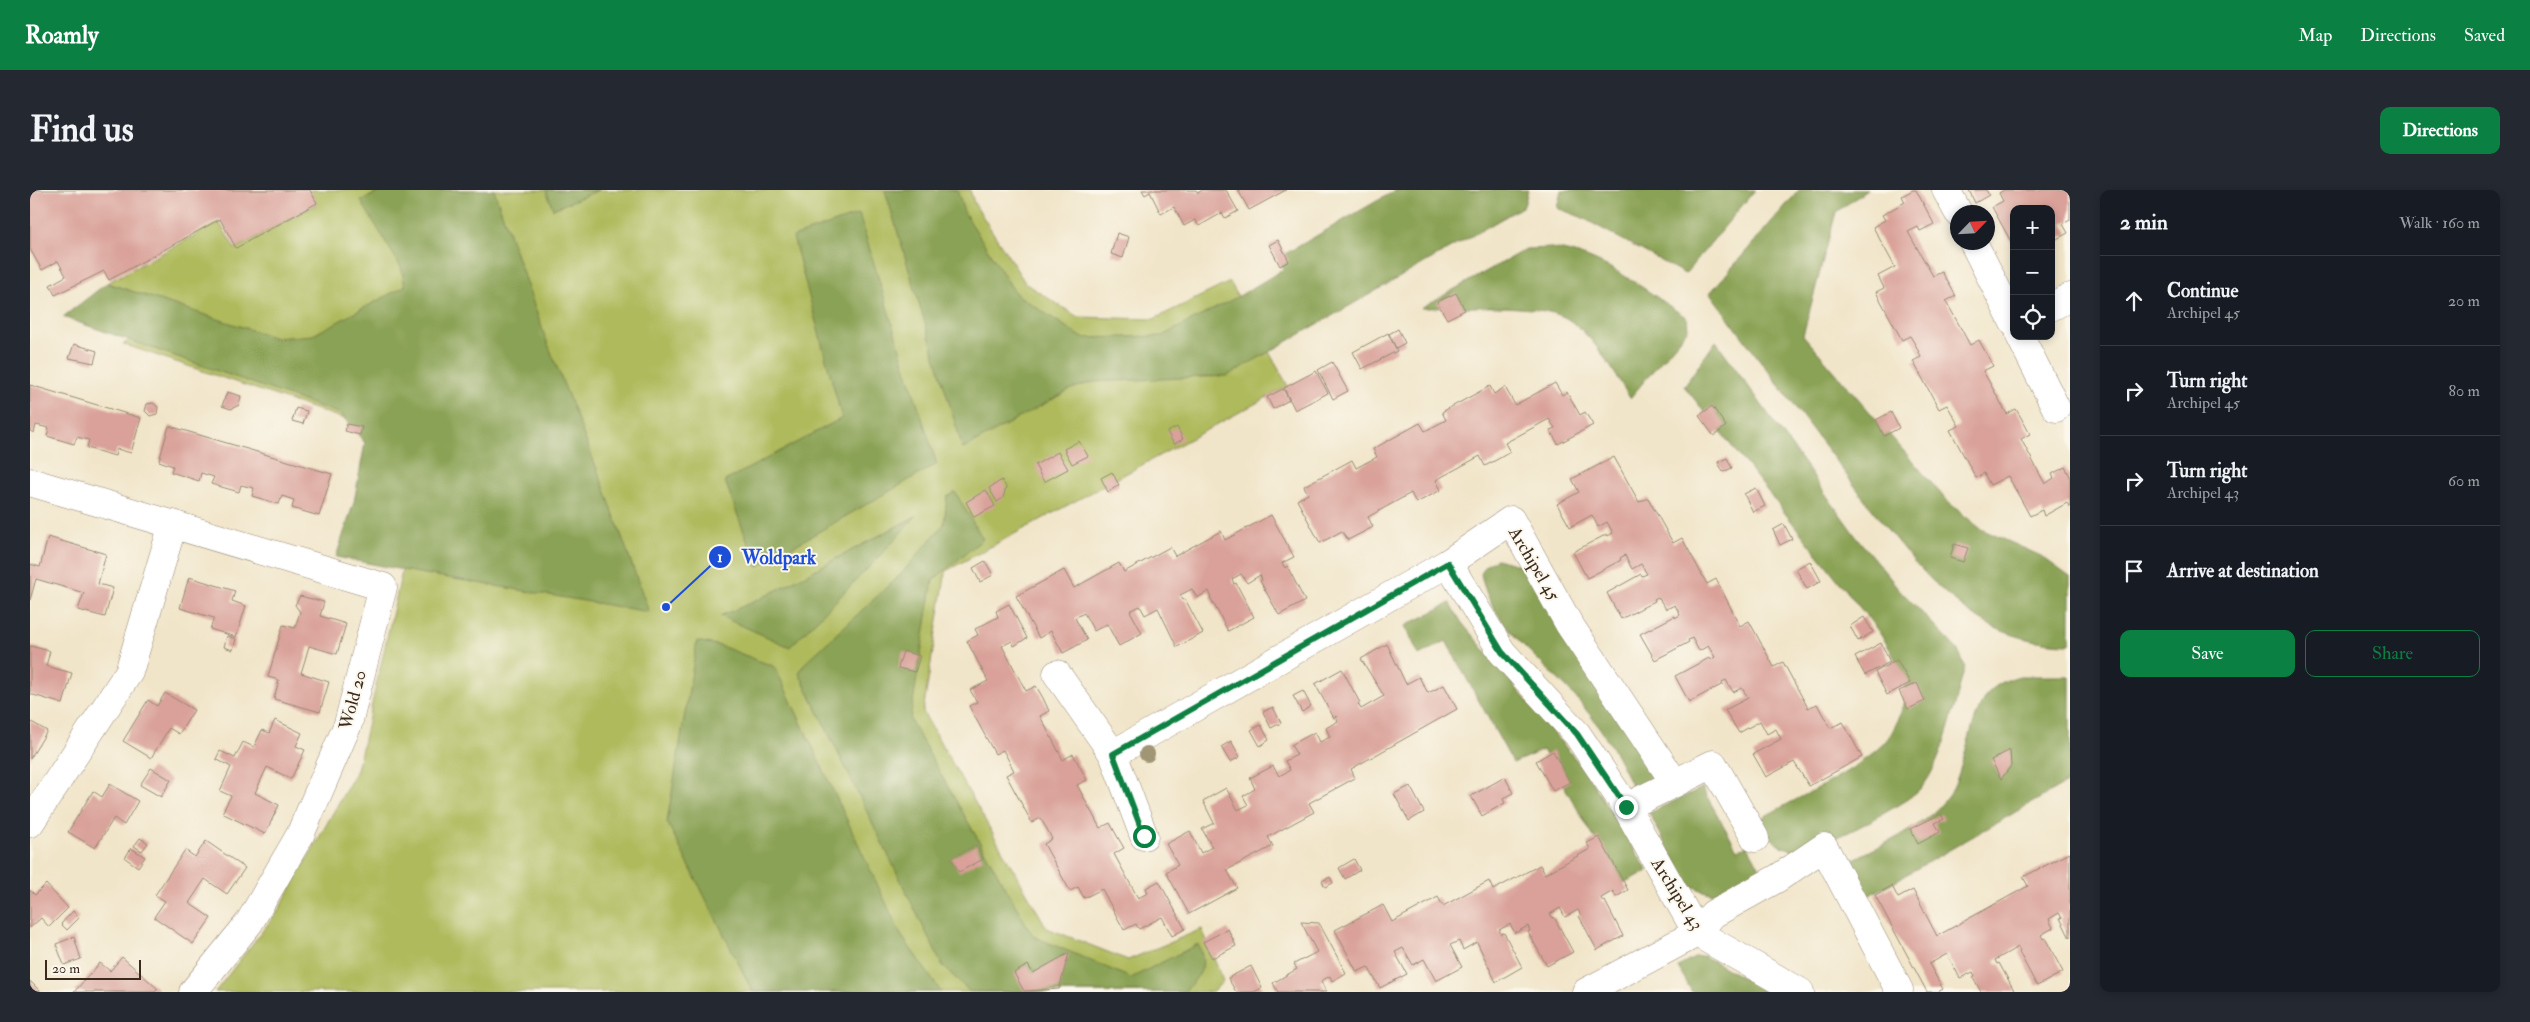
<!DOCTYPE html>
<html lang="en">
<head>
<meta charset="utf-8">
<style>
	:root { --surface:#171b24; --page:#242831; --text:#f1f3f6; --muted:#9ea1a6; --line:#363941; --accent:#0b8043 }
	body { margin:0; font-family:"IM FELL Double Pica",serif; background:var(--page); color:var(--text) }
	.controls { position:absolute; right:15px; top:15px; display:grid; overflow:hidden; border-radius:10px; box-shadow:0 2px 8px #0003 }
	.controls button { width:45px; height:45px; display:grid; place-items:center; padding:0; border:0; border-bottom:1px solid var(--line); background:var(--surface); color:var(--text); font:25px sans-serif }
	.compass { position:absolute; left:1920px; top:15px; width:45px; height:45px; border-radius:50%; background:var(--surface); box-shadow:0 2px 8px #0003; rotate:65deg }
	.scale { position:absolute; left:15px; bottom:12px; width:96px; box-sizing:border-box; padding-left:5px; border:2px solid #3b2a1e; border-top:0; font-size:14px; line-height:18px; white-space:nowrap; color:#3b2a1e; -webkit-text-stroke:4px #fbf7ec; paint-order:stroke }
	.stop { position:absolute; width:15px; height:15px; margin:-11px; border:4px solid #0b8043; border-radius:50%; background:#fff }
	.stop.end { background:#0b8043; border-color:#fff; box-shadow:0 1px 5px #0008 }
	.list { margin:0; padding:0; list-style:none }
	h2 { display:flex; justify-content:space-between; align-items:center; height:65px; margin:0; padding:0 20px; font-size:21px }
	h2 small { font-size:16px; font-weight:400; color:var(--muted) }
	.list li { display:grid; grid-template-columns:32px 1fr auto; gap:15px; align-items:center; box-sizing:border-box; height:90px; padding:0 20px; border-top:1px solid var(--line) }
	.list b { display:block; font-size:19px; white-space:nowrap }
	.list p { margin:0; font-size:16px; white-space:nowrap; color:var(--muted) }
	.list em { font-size:16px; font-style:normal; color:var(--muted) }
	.actions { display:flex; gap:10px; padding:15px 20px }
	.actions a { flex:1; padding:11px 0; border:1px solid var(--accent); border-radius:10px; text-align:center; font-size:18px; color:var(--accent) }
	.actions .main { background:var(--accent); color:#fff }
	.icon { flex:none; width:28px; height:28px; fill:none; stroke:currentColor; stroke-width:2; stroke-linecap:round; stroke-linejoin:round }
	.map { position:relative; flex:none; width:2040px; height:802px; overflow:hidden; border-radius:10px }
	header { display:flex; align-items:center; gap:30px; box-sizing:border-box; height:70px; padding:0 25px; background:var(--accent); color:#fff }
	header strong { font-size:24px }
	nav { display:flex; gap:28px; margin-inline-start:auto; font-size:18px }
	.intro { display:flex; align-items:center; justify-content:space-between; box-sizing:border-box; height:120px; padding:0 30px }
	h1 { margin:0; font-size:35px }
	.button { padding:12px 22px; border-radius:10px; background:var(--accent); color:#fff; font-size:18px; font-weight:700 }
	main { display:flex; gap:30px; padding:0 30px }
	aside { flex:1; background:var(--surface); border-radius:10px; box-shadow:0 2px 8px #0003 }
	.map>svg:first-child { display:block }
	.green { fill:#aeba5c; stroke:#74723d }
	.forest { fill:#8aa254; stroke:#626639 }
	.building { fill:#d9a199 }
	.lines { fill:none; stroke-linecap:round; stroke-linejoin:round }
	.minor-casing { stroke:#968874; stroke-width:29 }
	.minor { stroke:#fff; stroke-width:28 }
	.tree { fill:#a09675 }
	.route { stroke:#0b8043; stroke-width:6 }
	.labels { text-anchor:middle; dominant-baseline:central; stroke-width:4; stroke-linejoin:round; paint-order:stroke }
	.street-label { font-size:18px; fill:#3b2a1e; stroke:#fbf7ec }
	.leader { fill:none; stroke:#1d4ed8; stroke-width:2 }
	.callout-dot { fill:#1d4ed8; stroke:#fbf7ec; stroke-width:2 }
	.mark-label { font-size:15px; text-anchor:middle; font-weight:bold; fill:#fff }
	.callout-label { font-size:19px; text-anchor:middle; font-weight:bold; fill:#1d4ed8; stroke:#fbf7ec; stroke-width:4; stroke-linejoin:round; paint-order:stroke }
</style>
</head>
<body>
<header>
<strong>Roamly</strong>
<nav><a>Map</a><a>Directions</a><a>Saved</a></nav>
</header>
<div class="intro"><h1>Find us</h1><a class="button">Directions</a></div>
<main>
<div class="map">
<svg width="2040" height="802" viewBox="0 0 2040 802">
	<rect width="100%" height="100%" fill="#fbf7ec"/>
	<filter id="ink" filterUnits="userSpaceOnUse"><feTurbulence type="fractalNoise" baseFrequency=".02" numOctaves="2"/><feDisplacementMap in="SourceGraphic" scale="10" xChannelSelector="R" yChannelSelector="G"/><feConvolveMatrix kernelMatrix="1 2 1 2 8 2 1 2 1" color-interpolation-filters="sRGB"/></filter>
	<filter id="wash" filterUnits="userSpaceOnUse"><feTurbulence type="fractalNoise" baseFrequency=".0096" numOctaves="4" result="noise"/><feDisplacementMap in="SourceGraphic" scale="20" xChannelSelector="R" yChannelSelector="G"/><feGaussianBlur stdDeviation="1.12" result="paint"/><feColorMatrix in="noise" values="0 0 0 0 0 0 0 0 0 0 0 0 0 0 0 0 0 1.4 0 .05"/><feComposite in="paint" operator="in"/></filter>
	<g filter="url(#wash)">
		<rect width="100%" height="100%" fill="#f1e5c9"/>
		<polygon class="green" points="280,0 353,0 331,11 383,0 940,0 944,13 996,94 1048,127 1124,129 1200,92 1258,196 916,381 893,522 1017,738 1098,770 1172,739 1193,791 1183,802 185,802 248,721 327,580 400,258 93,154 158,120 77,93 189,32 205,59 287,14"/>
		<g class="forest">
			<polygon points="353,0 464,0 514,144 574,297 619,422 383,382 306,367 324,312 335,253 311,224 33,127 77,93 246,148 283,145 375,96 371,77 331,11"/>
			<polygon points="516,0 569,0 523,19"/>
			<polygon points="855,0 927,0 934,22 986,104 1053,148 1132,146 1209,106 1254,79 1248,68 1366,0 1498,0 1494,16 1197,186 1063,192 1041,199 933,259"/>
			<polygon points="1531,0 1725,0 1655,84 1551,27 1527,18"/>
			<path d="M1769 0H1837L1806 22 1773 145 1918 312 1951 339 2011 366 2040 387V454C2015 454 1986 448 1963 437 1898 403 1849 327 1805 270 1763 214 1721 159 1680 103Z"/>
			<polygon points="829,24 874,173 907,274 727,377 695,291 812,228 763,47"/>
			<path d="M1521 58C1574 65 1615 100 1657 128L1658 139 1600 208C1584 182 1563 144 1536 128 1508 112 1425 118 1391 118L1496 59Z"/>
			<path d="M1686 151 1827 348 1870 400 1927 459 1935 476C1926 509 1913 574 1891 598 1877 614 1784 664 1765 660 1745 657 1739 646 1728 630 1765 609 1822 584 1852 555 1864 544 1877 514 1875 496 1872 478 1857 453 1846 438L1654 196Z"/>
			<path d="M925 302 953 349 903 390 880 530 1003 746 1101 788 1168 754C1178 779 1171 783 1154 802H940L912 775 769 483 773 475 871 384 914 334 917 307Z"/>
			<polygon points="886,326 847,369 760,457 690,426 728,410"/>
			<path d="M1467 369 1492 376 1631 586 1603 599C1588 567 1575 542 1552 515 1519 474 1461 439 1451 384L1456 375Z"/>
			<polygon points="1420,413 1432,433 1553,578 1618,681 1591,694 1513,560 1483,573 1416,451 1389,465 1375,436"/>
			<polygon points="667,451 691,456 745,477 871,745 911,802 723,802 637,632"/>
			<path d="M1990 486H2040V591L1837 707 1818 672C1854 653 1902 636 1923 598 1934 576 1944 515 1960 501 1969 493 1978 489 1990 486Z"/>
			<polygon points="1672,598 1707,659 1718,656 1731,680 1682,704 1658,695 1619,623"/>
			<polygon points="1674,766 1739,802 1662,802 1648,777 1666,767"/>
		</g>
		<g id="blocks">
			<g class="building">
				<polygon points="0,0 280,0 287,13 206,58 190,29 79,90 74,81 25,105 20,95 36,86 28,71 12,80 0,59"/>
				<polygon points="1112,0 1166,0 1168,3 1172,0 1196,0 1208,21 1195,28 1192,23 1169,36 1165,30 1154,36 1144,17 1131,24 1120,2 1115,5"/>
				<polygon points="1208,0 1256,0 1219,20"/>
				<polygon points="1883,0 1886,0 1904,34 1890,41 1888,37 1878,42 1903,86 1912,82 1926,106 1916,111 1940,155 1949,150 1963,176 1953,181 1977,224 1986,219 1993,231 2000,244 1991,249 2015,294 2024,288 2022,284 2035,277 2040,286 2040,317 2037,313 2014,326 2012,320 2000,326 1978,286 1960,295 1954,283 1946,288 1920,240 1929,236 1917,215 1909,219 1883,171 1891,167 1886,156 1880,146 1872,150 1846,102 1854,98 1848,86 1865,77 1843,37 1855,30 1852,25 1875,12 1872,6"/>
				<polygon points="1939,0 1956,0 1959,5 1945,13"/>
				<polygon points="1974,0 2040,0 2040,30 2033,34 2038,43 2021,52 2021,19 1984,19 1984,57 1962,17 1973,11 1969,3"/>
				<polygon points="1087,43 1099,47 1093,68 1081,64"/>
				<polygon points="1248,50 1259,71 1250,76 1239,55"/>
				<polygon points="1426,103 1435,120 1417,129 1407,112"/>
				<polygon points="1368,139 1375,153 1366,158 1359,144"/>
				<polygon points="1358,143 1367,161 1332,179 1323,162"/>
				<polygon points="44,154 67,161 64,173 39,168"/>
				<polygon points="1302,172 1318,201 1303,209 1288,180"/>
				<polygon points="1286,181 1298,203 1265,220 1254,198"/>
				<polygon points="1525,193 1532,205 1537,202 1550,225 1555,222 1563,235 1528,254 1520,240 1525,238 1519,229 1475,253 1480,262 1468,269 1455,276 1450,266 1406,290 1411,300 1386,313 1381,303 1338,327 1343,337 1318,350 1312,341 1290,353 1267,310 1278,304 1274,296 1322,270 1326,278 1347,267 1343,259 1390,233 1395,241 1416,230 1412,222 1460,196 1464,204 1475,197 1485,215"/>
				<polygon points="0,195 111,228 101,263 87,259 85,266 57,258 59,250 47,247 44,254 17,246 19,238 6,235 4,243 0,241"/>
				<polygon points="1253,199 1259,210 1243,219 1237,207"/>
				<polygon points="197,202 211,206 209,215 201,219 192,216"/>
				<polygon points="123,213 128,217 127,224 120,226 115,221 117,214"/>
				<polygon points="1682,216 1696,236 1684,246 1669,226"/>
				<polygon points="266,218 277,221 273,234 262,231"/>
				<polygon points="1861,222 1869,238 1854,246 1846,230"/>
				<polygon points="317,234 332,237 330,245 315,241"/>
				<polygon points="139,236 302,284 289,326 262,318 264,310 252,306 249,314 222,306 224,298 211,295 209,302 181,294 184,287 171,283 169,291 141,282 143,276 129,271"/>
				<polygon points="1147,237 1153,249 1144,254 1137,242"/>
				<polygon points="1049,251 1058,266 1042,274 1034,259"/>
				<polygon points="1028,262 1038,279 1014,292 1005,275"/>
				<polygon points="1584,267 1609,312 1618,308 1643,353 1652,348 1677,394 1686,389 1710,436 1719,431 1744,477 1753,472 1778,518 1787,514 1800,538 1813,532 1832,567 1779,596 1764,572 1736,587 1723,564 1751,549 1746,539 1737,544 1730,531 1709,543 1695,520 1718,508 1712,498 1703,502 1696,490 1692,492 1693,494 1659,512 1645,486 1679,468 1680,470 1685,467 1678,456 1669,461 1662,448 1658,450 1659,452 1625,470 1610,444 1645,426 1645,428 1650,425 1645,415 1636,419 1628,407 1624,409 1625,411 1591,429 1577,403 1611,384 1612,386 1617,384 1611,374 1602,379 1595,365 1590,368 1591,370 1557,388 1543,362 1577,344 1578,346 1583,343 1577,332 1568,337 1562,325 1540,337 1527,314 1549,302 1542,289"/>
				<polygon points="1697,268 1702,278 1693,282 1688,272"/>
				<polygon points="1082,282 1089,295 1078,302 1071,288"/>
				<polygon points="972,290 976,297 973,308 967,312 959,298"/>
				<polygon points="1726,298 1735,316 1723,322 1714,304"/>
				<polygon points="956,300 965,316 944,327 936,312"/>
				<polygon points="1241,325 1264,367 1252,373 1255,378 1257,376 1275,411 1249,425 1230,391 1232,390 1230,385 1217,393 1211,384 1202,389 1204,394 1206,393 1224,427 1198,441 1180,407 1181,406 1179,401 1167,408 1162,399 1150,405 1153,410 1155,409 1173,443 1147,457 1128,418 1115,425 1110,416 1100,421 1112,443 1089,456 1077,434 1064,441 1054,423 1045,428 1057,450 1033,463 1021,441 1009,448 986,406 1034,380 1044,398 1089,373 1094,382 1140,357 1145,366 1191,341 1195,350"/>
				<polygon points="1754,334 1762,349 1750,355 1743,340"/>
				<polygon points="18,347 76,364 68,394 83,398 75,427 48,420 54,403 6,389 0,410 0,374 10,377"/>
				<polygon points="1924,354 1938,358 1933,372 1920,368"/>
				<polygon points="955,371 963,385 950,392 943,378"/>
				<polygon points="1780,371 1791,391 1777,399 1766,379"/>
				<polygon points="159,387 205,401 202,411 216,416 206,447 180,439 184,428 150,418"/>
				<polygon points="270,406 294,412 290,426 316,434 307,464 279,456 275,470 271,483 299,492 290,522 244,509 249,490 238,487 253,435 265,438 270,422 265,415"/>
				<polygon points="979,414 997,448 984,456 982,451 972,456 996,501 1006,496 1013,508 1019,521 1010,526 1033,570 1043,564 1057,590 1047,595 1070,638 1080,633 1087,646 1094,658 1084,664 1108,708 1118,703 1116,698 1129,691 1155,739 1142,746 1132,727 1109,739 1106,734 1094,740 1072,699 1054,708 1048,697 1040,701 1014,654 1022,649 1017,639 1010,628 1002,633 976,585 984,581 979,571 973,560 965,564 939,516 947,512 940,500 958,491 937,451 948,445 945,439 968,427 966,421"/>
				<polygon points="1834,427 1843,442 1828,451 1820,436"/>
				<polygon points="197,446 206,449 203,460 194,457"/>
				<polygon points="1851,453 1860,472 1835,485 1825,467"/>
				<polygon points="1357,454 1376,494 1389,487 1398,503 1414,495 1427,519 1321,579 1325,588 1279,613 1284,622 1238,647 1243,656 1197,680 1207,698 1159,724 1136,682 1148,675 1136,654 1160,641 1171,663 1182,657 1172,639 1184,633 1173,611 1196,598 1208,620 1218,615 1213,606 1225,599 1220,588 1243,576 1249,586 1260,580 1255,571 1267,565 1261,555 1285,542 1290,552 1300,547 1296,538 1308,531 1306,526 1304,528 1285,494 1312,479 1330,513 1328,514 1331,519 1354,506 1331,469"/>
				<polygon points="0,456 20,461 16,476 42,483 33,514 0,504"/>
				<polygon points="873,461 890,466 885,482 868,478"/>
				<polygon points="1867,470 1880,493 1857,505 1845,482"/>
				<polygon points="1887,493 1895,511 1878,519 1869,501"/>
				<polygon points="1273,501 1281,516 1272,522 1263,506"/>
				<polygon points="135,503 164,520 149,544 139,538 121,568 93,551 118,510 127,516"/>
				<polygon points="1243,517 1251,533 1241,538 1233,522"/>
				<polygon points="245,530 272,543 266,556 275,560 261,589 237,577 225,603 249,615 235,644 192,623 201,606 190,601 201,577 186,569 190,561 205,568 213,552 224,557 232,540 239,543"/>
				<polygon points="0,531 17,541 0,569"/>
				<polygon points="1231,535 1239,550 1230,556 1221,540"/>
				<polygon points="1201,551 1210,567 1200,572 1191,557"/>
				<polygon points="1980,560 1981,576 1971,589 1961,570"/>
				<polygon points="1523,561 1540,592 1523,601 1506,571"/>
				<polygon points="121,578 141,590 131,607 110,595"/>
				<polygon points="1475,587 1483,603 1473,609 1475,613 1452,626 1441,606"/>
				<polygon points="80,594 108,611 94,635 84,628 65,658 38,642 63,601 72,607"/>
				<polygon points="1380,596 1394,622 1379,631 1364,604"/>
				<polygon points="1911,624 1914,629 1905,633 1910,642 1888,654 1880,639"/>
				<polygon points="1569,647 1598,700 1586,707 1583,701 1571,708 1573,712 1575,711 1593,746 1567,760 1549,726 1551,725 1548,720 1535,727 1530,718 1520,724 1523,728 1524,727 1543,762 1517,776 1498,742 1500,741 1498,736 1485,743 1480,734 1469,740 1471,744 1474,743 1492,777 1466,792 1447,752 1433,760 1429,751 1420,755 1432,777 1406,791 1394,769 1383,775 1373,758 1365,762 1377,784 1350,798 1338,777 1327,782 1305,740 1353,715 1362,732 1408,707 1413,716 1459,691 1463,700 1510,675 1515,684 1560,659 1557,653"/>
				<polygon points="110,648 118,653 112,661 104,656"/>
				<polygon points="176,651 215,678 197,704 175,689 159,713 181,728 163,754 124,727 135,711 125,705 155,660 165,667"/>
				<polygon points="946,655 953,669 929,682 921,668"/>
				<polygon points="101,658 115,667 108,677 95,668"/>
				<polygon points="2040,663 2040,748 2030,728 2032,728 2029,723 2019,729 2023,738 2011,745 2013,749 2015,748 2033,782 2007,796 1989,762 1990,761 1988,757 1965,770 1967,774 1969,773 1985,802 1951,802 1943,787 1945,786 1943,782 1930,788 1917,764 1899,774 1913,799 1908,802 1897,802 1845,705 1862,696 1868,708 1883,700 1907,746 1998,696 1993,687"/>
				<polygon points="1324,669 1330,680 1315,689 1309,678"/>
				<polygon points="1300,687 1303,693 1295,697 1292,691"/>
				<polygon points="16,694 38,718 19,737 11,728 0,738 0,700 5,705"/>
				<polygon points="43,721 49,728 37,740 31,734"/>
				<polygon points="1271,732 1289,733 1316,783 1302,791 1300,786 1291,791 1296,802 1248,802 1243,793 1267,779 1264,774 1287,762"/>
				<polygon points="1198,739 1206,756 1182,768 1173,752"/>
				<polygon points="44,747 51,769 34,775 26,754"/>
				<polygon points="1039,763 1029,799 994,801 984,783 998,775 1003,783"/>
				<polygon points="92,767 128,799 125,802 44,802 70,773 80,781"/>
				<polygon points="1221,776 1232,798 1224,802 1206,802 1198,788"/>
				<polygon points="0,791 11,802 0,802"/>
			</g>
		</g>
	</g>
	<g filter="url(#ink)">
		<use href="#blocks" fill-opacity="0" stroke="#968874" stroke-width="1"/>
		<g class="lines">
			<g class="minor-casing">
				<g id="minor">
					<polyline points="1916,0 1928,22"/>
					<polyline points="1943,52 1984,133"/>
					<polyline points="2021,117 2040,107"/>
					<polyline points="1990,146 2026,218"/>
					<polyline points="0,292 353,397 318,534 270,645 219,733 163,802"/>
					<polyline points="1418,373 1472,462 1547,544 1596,617 1667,743 1770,802"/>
					<polyline points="1027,484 1083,564 1114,646"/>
					<polyline points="1083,564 1418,373 1481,330 1539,434 1645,593 1683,574 1725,648"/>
					<polyline points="1596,617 1645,593"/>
					<polyline points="0,633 99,482 143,334"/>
					<polyline points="1556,802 1667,743 1683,724 1748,688 1794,657 1869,800"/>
				</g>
			</g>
			<use href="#minor" class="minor"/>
		</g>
		<circle class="tree" cx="1117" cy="564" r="8"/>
	</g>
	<g class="lines" filter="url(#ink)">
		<polyline class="route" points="1114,646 1083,564 1418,373 1472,462 1547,544 1596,617"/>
	</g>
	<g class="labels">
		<g class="street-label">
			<text transform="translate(1504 374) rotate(59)">Archipel 45</text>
			<text transform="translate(323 510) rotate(-75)">Wold 20</text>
			<text transform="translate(1647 704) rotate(58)">Archipel 43</text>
		</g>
	</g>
	<path class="leader" d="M636 417L690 367"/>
	<g class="callout-dot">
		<circle cx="636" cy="417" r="5"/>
		<circle cx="690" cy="367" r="12"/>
	</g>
	<g class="mark-label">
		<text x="690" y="372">1</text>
	</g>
	<g class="callout-label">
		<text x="749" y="374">Woldpark</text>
	</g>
</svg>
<div class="controls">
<button>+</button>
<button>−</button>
<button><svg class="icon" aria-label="locate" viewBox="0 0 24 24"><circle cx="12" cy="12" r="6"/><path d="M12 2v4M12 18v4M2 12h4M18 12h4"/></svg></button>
</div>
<svg class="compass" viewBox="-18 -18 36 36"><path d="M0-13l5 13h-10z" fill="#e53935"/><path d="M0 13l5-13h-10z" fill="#9ea1a6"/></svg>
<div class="scale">20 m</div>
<div class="stop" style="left:1114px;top:646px"></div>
<div class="stop end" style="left:1596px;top:617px"></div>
</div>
<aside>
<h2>2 min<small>Walk · 160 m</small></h2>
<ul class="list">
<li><svg class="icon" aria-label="ahead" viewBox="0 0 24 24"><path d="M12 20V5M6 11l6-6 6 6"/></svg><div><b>Continue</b><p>Archipel 45</p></div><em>20 m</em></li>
<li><svg class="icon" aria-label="right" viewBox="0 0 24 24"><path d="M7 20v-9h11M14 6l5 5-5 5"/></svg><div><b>Turn right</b><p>Archipel 45</p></div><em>80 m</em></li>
<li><svg class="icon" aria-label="right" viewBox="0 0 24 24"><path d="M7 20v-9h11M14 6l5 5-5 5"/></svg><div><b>Turn right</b><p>Archipel 43</p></div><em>60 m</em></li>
<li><svg class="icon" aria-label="arrive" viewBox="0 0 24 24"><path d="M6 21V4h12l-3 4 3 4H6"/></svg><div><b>Arrive at destination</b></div></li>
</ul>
<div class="actions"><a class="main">Save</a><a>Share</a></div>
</aside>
</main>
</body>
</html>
